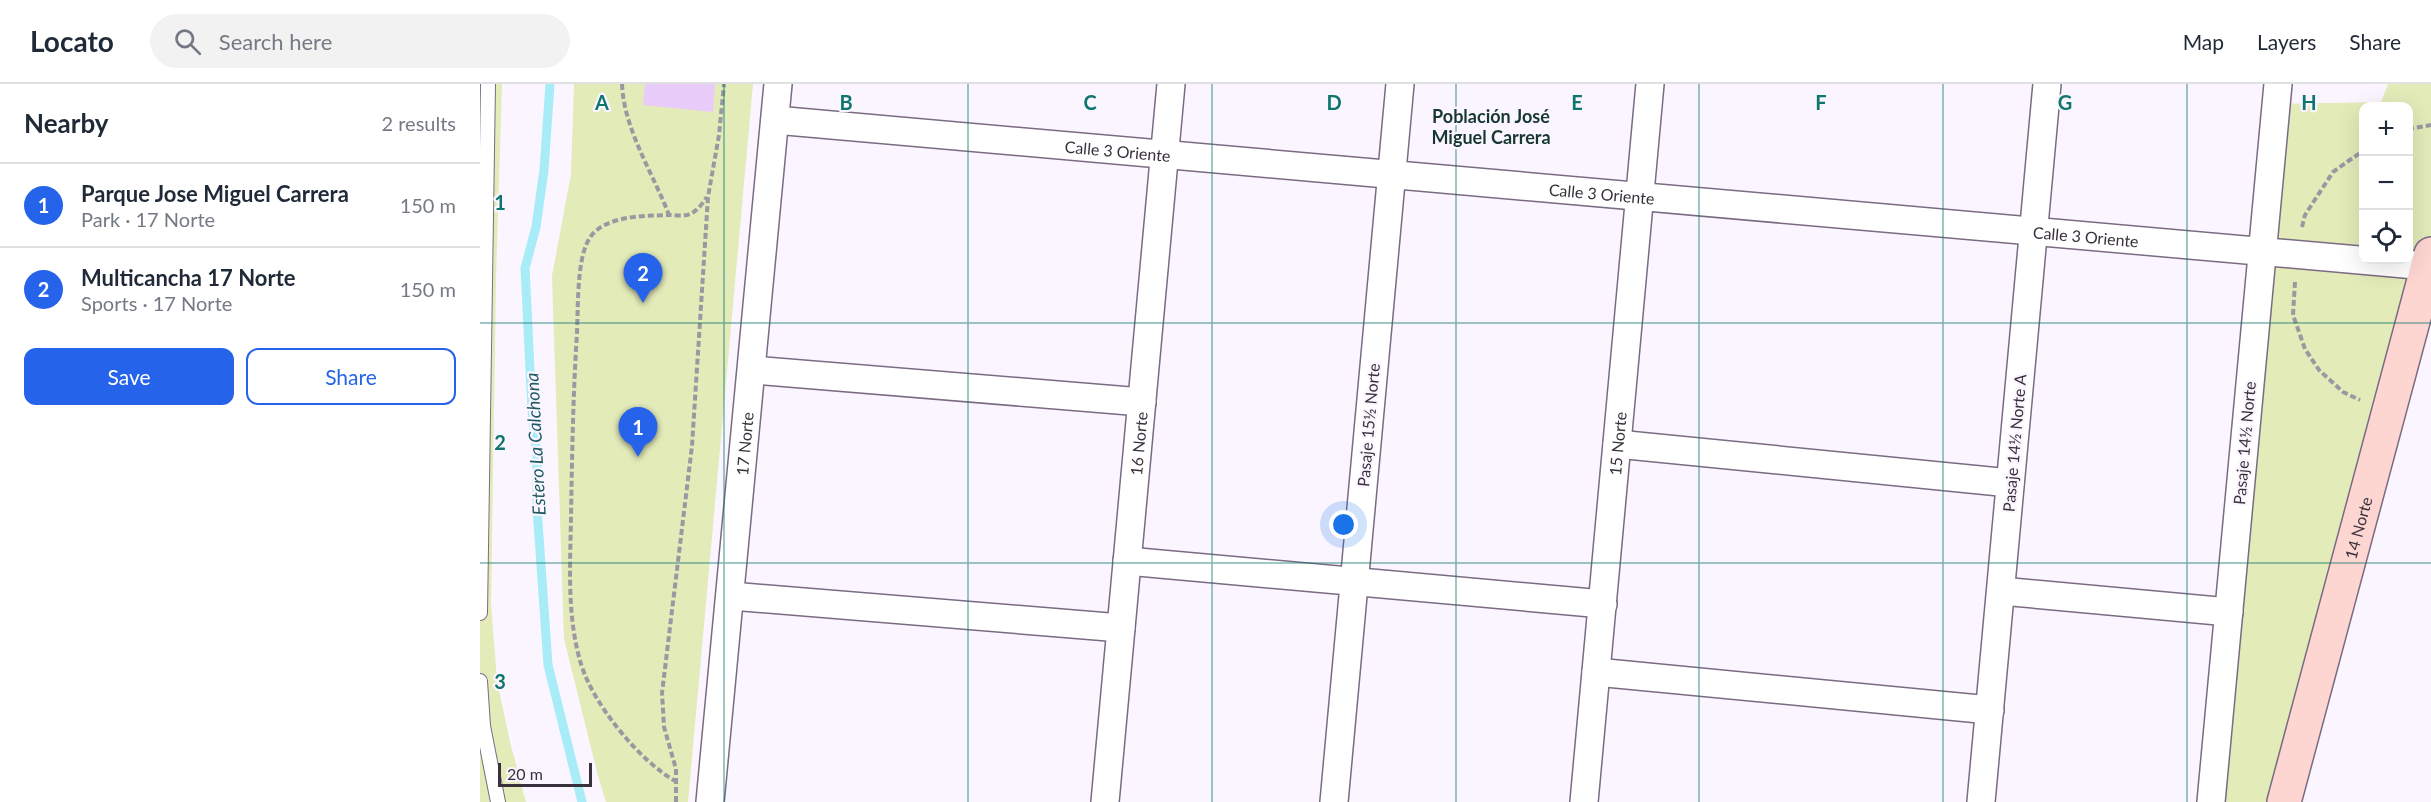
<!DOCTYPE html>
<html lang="en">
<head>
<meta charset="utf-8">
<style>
	:root { --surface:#fff; --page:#f2f2f3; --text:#1f2937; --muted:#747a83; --line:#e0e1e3; --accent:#2563eb }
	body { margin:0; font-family:Lato,sans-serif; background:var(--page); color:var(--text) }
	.controls { position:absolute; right:18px; top:18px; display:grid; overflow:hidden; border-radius:12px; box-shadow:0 6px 24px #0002 }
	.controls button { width:54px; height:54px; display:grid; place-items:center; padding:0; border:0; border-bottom:2px solid var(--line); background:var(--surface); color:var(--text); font:30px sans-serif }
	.scale { position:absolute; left:18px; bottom:15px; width:94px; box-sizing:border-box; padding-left:6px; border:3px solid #38313b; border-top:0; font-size:16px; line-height:21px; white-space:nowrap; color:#38313b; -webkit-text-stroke:4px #fbf5ff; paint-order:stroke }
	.you { position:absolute; left:864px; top:441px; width:21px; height:21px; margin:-15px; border:4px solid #fff; border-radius:50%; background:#1a73e8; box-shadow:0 0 0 9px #1a73e833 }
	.badge { display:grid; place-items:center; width:39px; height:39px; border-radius:50%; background:var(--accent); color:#fff; font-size:20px; font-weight:700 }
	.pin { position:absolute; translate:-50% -50px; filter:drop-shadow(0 2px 3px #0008) }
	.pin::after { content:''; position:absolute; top:32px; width:21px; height:18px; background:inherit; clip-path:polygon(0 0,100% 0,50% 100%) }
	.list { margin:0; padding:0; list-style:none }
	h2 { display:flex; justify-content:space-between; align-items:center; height:78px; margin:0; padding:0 24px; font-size:26px }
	h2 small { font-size:20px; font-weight:400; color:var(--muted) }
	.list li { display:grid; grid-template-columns:39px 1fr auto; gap:18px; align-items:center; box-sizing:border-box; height:84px; padding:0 24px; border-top:2px solid var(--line) }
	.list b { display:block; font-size:22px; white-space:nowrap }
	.list p { margin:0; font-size:20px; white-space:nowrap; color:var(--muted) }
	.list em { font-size:20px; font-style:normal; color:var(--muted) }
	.actions { display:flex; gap:12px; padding:18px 24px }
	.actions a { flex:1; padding:14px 0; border:2px solid var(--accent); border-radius:12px; text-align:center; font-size:21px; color:var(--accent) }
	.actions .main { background:var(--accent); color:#fff }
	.icon { flex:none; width:33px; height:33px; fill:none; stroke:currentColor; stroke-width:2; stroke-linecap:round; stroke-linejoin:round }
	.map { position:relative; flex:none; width:1951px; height:718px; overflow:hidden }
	header { display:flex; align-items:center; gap:36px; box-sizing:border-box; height:84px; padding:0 30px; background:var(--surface); border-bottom:2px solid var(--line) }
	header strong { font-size:28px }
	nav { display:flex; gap:33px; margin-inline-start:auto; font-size:21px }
	.search { width:420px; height:54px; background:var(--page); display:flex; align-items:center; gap:15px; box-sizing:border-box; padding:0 21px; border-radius:33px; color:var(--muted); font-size:22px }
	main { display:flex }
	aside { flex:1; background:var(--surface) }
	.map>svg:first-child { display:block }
	.green { fill:#e3ebb9; fill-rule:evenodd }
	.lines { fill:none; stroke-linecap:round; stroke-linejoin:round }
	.stream { stroke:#a7ecf6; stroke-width:9 }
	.building { fill:#eaccfb }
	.lane-casing { stroke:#7a6b82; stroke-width:16 }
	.street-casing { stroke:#7a6b82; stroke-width:30 }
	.secondary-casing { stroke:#7a6b82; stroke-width:36 }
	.path { stroke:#9d97a1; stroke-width:4; stroke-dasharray:6 3; stroke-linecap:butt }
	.lane { stroke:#fff; stroke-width:14 }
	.street { stroke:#fff; stroke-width:27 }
	.secondary { stroke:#fdd6d1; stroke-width:33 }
	.grid { fill:none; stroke:#0f766e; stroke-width:1.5; stroke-opacity:0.55 }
	.labels { text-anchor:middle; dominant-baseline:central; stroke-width:4.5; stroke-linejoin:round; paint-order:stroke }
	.street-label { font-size:16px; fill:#38313b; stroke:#fbf5ff }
	.neighbourhood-label { font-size:18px; font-weight:bold; fill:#173832; stroke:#fbf5ff }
	.water-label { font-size:18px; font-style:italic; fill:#1f5961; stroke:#fbf5ff }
	.grid-label { font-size:20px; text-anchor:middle; font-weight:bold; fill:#0f766e; stroke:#fbf5ff; stroke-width:4.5; stroke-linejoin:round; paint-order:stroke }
</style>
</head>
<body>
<header>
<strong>Locato</strong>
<div class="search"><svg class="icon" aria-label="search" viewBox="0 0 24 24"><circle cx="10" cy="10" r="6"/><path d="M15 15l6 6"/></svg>Search here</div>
<nav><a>Map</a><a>Layers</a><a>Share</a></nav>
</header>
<main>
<aside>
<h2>Nearby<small>2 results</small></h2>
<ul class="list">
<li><span class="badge">1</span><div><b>Parque Jose Miguel Carrera</b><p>Park · 17 Norte</p></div><em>150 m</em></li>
<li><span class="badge">2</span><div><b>Multicancha 17 Norte</b><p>Sports · 17 Norte</p></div><em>150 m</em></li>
</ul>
<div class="actions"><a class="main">Save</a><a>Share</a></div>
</aside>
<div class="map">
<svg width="1951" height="718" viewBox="0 0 1951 718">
	<rect width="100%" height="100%" fill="#fbf5ff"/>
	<g class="green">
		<polygon points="0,0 22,0 16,196 11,520 17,597 30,658 46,718 0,718"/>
		<polygon points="94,0 273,0 208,718 126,718 118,692 84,555 72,192 91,90"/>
		<path d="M1908 0H1951V152L1796 718H1740L1799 20 1901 18ZM1884 22H1928V176H1884Z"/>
	</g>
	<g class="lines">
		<polyline class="stream" points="70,0 64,86 56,143 45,184 47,224 52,326 57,373 57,424 68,581 102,718"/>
	</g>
	<polygon class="building" points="165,0 235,0 233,28 163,21"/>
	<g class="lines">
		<g class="lane-casing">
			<g id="lane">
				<polyline points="0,529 8,0"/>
				<polyline points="0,597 3,642 18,718"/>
			</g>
		</g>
		<g class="street-casing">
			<g id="street">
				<path id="s1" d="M295 36 1947 182"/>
				<polyline points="272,286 662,318"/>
				<polyline points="1137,360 1530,399"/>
				<polyline points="647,477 1123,520"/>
				<polyline points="1521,507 1749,528"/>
				<polyline points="251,512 641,544"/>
				<polyline points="1116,588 1510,626"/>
				<path id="s2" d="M230 718 298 0"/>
				<path id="s3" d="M625 718 691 0"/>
				<polyline points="854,718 920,0"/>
				<path id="s4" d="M1104 718 1170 0"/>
				<polyline points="1501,718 1567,0"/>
				<polyline points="1731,718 1798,0"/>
			</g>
		</g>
		<g class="secondary-casing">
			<g id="secondary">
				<path id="s5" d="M1804 718 1951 170"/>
			</g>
		</g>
		<g class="path">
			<path d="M142 0C144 46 173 89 189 131"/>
			<polyline points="1928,45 1951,41"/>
			<polyline points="1822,143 1825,131 1853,88 1884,66"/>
			<polyline points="1815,198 1813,231 1825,265 1839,286 1863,308 1880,316"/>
			<path d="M197 698C160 678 113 620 101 580 87 534 90 483 91 435 92 373 93 311 97 249 98 224 97 180 107 159 119 131 163 132 189 131 194 131 201 132 207 131 216 129 222 120 227 113"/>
			<polyline points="196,718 196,685 184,643 182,609 212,362 228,113 239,51 244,0"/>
		</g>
		<use href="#lane" class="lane"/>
		<use href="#street" class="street"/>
		<use href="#secondary" class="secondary"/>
	</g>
	<path class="grid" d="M244 0V718M488 0V718M732 0V718M976 0V718M1219 0V718M1463 0V718M1707 0V718M0 239H1951M0 479H1951"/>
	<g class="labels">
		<g class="street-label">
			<text stroke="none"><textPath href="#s1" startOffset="344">Calle 3 Oriente</textPath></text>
			<text stroke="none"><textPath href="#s1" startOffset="830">Calle 3 Oriente</textPath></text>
			<text stroke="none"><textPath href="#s1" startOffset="1316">Calle 3 Oriente</textPath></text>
			<text transform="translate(888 341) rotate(-85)">Pasaje 15½ Norte</text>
			<text stroke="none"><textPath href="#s2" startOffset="360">17 Norte</textPath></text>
			<text stroke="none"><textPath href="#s3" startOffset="360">16 Norte</textPath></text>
			<text stroke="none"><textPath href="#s4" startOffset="360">15 Norte</textPath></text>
			<text transform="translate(1534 359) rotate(-85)">Pasaje 14½ Norte A</text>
			<text transform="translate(1764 359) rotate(-85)">Pasaje 14½ Norte</text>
			<text stroke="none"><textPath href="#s5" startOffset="284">14 Norte</textPath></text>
		</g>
		<g class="neighbourhood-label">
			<text x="1011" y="32">Población José<tspan x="1011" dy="21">Miguel Carrera</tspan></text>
		</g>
		<g class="water-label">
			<text transform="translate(55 360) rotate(-93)">Estero La Calchona</text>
		</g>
	</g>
	<g class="grid-label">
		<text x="122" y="26">A</text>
		<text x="366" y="26">B</text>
		<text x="610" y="26">C</text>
		<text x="854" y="26">D</text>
		<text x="1097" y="26">E</text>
		<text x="1341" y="26">F</text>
		<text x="1585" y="26">G</text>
		<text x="1829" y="26">H</text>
		<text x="20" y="126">1</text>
		<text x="20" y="366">2</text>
		<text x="20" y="605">3</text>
	</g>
</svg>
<div class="controls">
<button>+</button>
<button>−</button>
<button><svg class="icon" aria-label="locate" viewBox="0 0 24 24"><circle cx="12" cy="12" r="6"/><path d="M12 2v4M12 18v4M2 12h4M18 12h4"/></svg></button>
</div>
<div class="scale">20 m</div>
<div class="you"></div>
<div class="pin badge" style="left:158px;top:373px">1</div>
<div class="pin badge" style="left:163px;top:219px">2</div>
</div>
</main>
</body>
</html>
